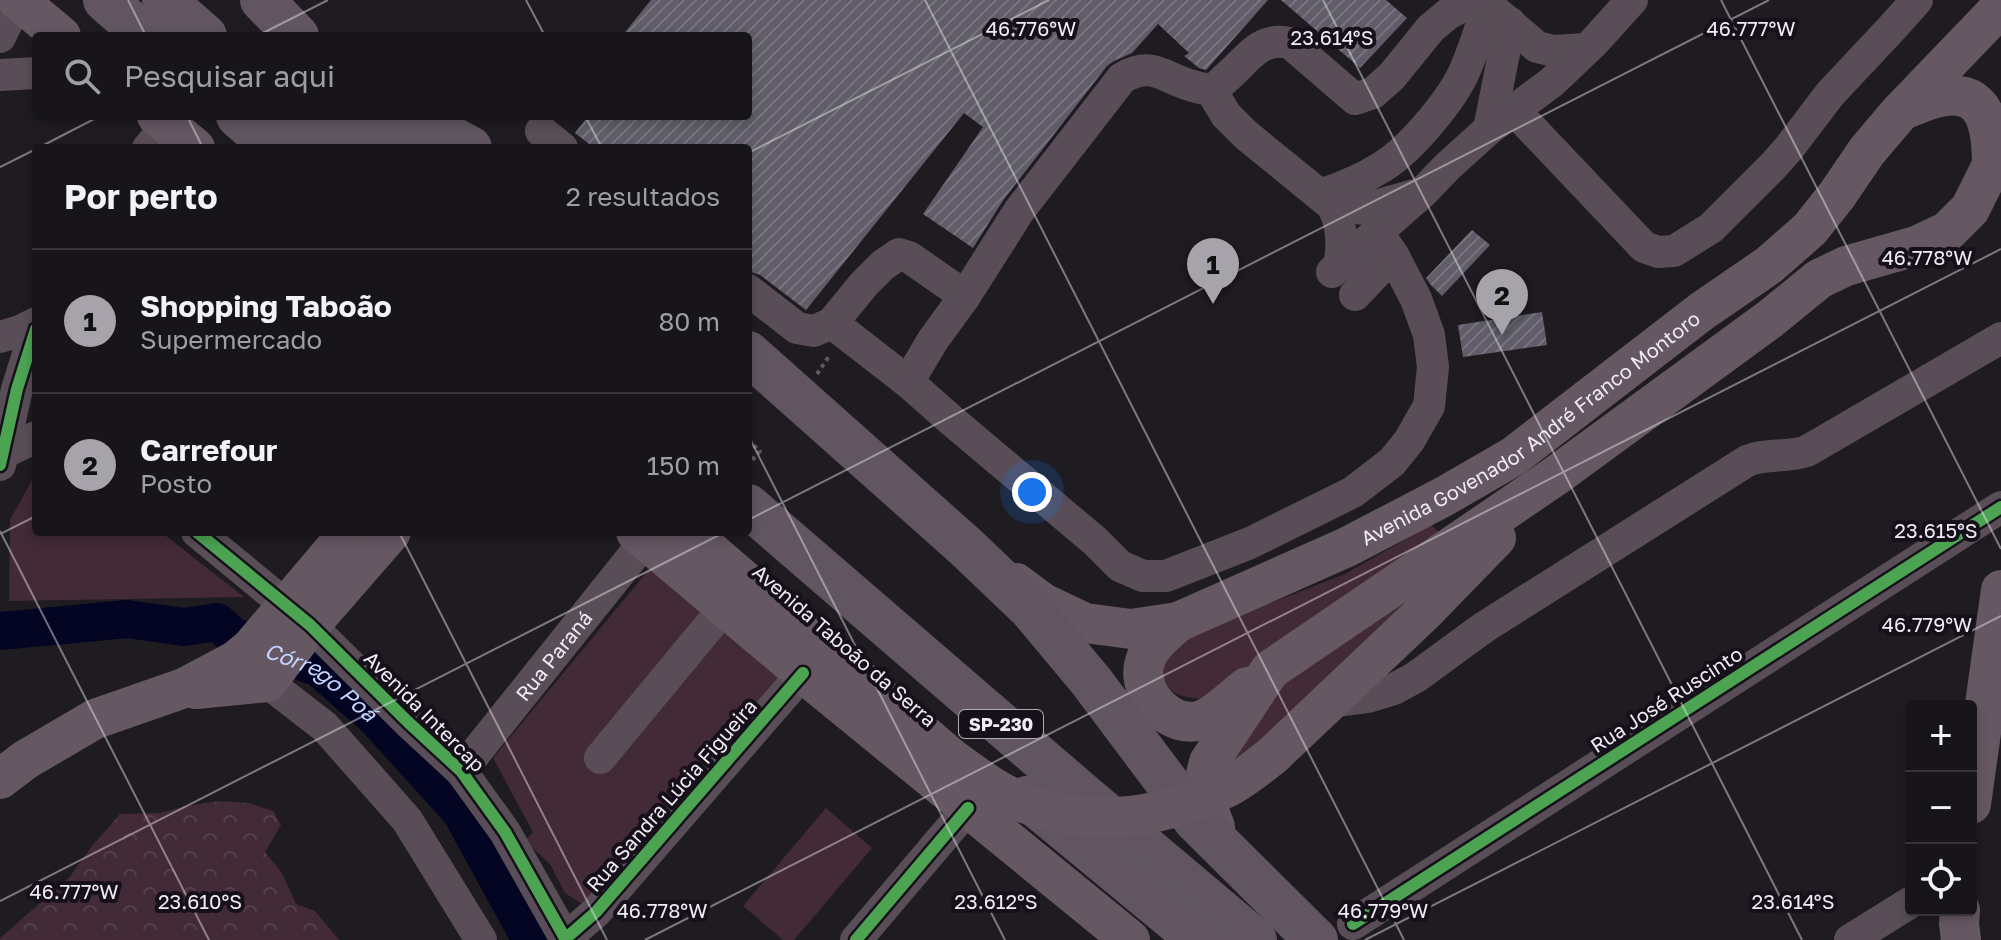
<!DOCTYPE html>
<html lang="pt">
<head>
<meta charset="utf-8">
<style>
	:root { --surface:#171519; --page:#201e22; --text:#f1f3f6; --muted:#9e9fa2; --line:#363438; --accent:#a7a3aa }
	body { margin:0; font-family:"Golos Text",sans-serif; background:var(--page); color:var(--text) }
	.controls { position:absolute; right:24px; bottom:24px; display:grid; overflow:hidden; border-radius:8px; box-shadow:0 4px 12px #0003 }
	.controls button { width:72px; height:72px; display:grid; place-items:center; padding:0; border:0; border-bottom:2px solid var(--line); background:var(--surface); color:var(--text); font:40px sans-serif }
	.you { position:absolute; left:1032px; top:492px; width:28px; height:28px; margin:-20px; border:6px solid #fff; border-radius:50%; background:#1a73e8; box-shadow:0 0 0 12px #1a73e833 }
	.badge { display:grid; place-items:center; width:52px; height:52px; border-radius:50%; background:var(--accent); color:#111; font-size:26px; font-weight:700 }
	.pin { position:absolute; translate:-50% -66px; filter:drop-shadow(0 2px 4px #0008) }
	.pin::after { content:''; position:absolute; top:42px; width:28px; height:24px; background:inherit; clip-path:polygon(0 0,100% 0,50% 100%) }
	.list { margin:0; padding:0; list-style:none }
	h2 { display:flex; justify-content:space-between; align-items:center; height:104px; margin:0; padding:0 32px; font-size:34px }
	h2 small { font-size:26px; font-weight:400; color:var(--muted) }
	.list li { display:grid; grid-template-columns:52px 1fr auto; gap:24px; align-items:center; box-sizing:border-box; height:144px; padding:0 32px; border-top:2px solid var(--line) }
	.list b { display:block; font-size:30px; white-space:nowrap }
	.list p { margin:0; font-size:26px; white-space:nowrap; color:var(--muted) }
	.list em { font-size:26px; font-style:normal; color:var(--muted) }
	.icon { flex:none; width:44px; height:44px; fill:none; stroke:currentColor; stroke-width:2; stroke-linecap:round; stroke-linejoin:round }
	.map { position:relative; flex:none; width:2001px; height:940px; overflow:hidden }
	.search { position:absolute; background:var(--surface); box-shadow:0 4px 12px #0003; left:32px; top:32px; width:720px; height:88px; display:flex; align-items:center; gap:20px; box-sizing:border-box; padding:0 28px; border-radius:8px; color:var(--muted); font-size:30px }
	.panel { position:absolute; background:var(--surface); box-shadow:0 4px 12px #0003; left:32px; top:144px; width:720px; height:392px; border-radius:8px }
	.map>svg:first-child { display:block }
	.green { fill:#422a36 }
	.forest { fill:url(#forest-crowns) }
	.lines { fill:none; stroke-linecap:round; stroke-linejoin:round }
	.river { stroke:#040423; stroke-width:38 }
	.building { fill:url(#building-hatch) }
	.path { stroke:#605960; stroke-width:4; stroke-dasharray:4 4; stroke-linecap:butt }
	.minor { stroke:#594e57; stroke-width:32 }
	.major { stroke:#655863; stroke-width:40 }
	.highway { stroke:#605561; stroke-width:44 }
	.major-bridge { stroke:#655863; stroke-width:40 }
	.cycleway-casing { stroke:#16101b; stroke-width:17 }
	.cycleway { stroke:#4ca352; stroke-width:12 }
	.ticks { fill:none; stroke:#f0ebf4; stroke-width:2; stroke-opacity:0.45 }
	.labels { text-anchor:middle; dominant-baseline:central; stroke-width:8; stroke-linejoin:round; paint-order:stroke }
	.shield { fill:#16101b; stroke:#afa9b3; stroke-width:2 }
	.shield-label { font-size:18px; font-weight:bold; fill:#f0ebf4 }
	.street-label { font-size:20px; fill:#f0ebf4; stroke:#16101b }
	.water-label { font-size:22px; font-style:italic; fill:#c4d4ff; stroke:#16101b }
	.ticks-label { font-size:20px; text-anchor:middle; fill:#f0ebf4; stroke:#16101b; stroke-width:8; stroke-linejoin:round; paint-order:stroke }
</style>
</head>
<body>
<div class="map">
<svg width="2001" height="940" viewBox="0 0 2001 940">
	<defs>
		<pattern id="forest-crowns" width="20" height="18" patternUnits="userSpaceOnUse" patternTransform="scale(2)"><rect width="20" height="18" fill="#422a36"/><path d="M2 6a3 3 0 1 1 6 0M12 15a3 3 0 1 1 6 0" fill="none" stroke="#543f4a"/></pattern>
		<pattern id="building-hatch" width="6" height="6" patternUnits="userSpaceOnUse" patternTransform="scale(2)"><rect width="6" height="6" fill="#605d69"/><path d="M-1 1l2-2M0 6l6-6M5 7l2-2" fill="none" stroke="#77747f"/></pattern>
	</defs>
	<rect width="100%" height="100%" fill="#1f1c21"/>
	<g class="green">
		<polygon points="36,473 36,532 161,532 244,597 9,601 10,520"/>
		<path d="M1431 525 1440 533 1209 700C1168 695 1169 695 1157 657L1184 637 1345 574Z"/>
		<polygon points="1455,551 1342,668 1232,769 1226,756 1282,686"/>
		<polygon points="656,561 782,678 582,904 565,893 550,864 525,841 533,832 493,758"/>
		<polygon points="826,808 872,848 794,940 783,940 743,906"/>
	</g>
	<polygon class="forest" points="219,801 249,803 273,811 281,825 265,852 282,873 296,904 315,911 339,940 0,940 0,938 69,878 92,846 120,814 160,813 186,806"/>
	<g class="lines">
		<path class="river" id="s1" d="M0 631 127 619 184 627 217 622 233 636 319 668 376 718 461 812 531 940"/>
	</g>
	<g class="building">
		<polygon points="651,0 1268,0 1206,70 1199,68 1184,56 1189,53 1158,24 1132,53 1114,61 1107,66 1004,199 973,248 923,214 983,127 964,113 806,310 760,275 748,271 748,148 594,148 575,133 588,116 748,116 748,36 622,36"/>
		<polygon points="1281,0 1386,0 1407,18 1360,68"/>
		<polygon points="1472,230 1490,245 1442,296 1430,284 1426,278"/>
		<polygon points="1542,312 1547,345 1463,357 1458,325"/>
	</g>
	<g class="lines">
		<g class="path">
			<polyline points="817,374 830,355"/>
			<polyline points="748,440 760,451 748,465"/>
		</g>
		<g class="minor">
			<polyline points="1482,0 1537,47 1554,51 1585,49"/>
			<polyline points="0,37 18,0"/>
			<polyline points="0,75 36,73"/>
			<path d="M1215 88 1217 100 1226 115 1246 135 1332 205C1342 223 1343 246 1339 266"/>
			<polyline points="1514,110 1644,247 1658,252 1674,251 1711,228 1774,165 1789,148 1830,94 1891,29 1917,0"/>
			<polyline points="1489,129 1510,23"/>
			<polyline points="541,131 562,148"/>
			<polyline points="148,148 168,125"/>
			<path d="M1320 195C1341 188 1363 179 1382 167 1410 150 1452 100 1465 70 1474 49 1481 27 1488 5"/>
			<polyline points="1332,205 1365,209 1415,195"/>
			<polyline points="1332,272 1423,192 1447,167 1489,129 1552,82 1593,43 1632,0"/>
			<polyline points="748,290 797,328 814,331 832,323 864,284 883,265 899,254 909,257 965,296"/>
			<polyline points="1355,295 1393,255"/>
			<polyline points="832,323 908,382 951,420 1095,541 1120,566 1143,576 1166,576 1250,543 1353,492 1392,462 1409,441 1429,406 1433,367 1429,335 1416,299 1393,255 1378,233"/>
			<polyline points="0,337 20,331 36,323"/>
			<path d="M908 382 933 340 965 296 1019 211 1122 78C1153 60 1163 78 1193 86 1200 88 1205 90 1212 89 1218 87 1222 81 1227 77 1248 59 1260 36 1290 43L1355 99 1373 93 1392 76 1431 28 1448 14 1473 0"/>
			<polyline points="3,453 36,437"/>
			<polyline points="0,465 17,389 36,329"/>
			<polyline points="197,532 310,625 408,722 461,771 505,832 566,940"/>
			<polyline points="267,682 325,727 407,820 481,940"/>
			<path d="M1330 702 1368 697 1394 689 1416 677 1483 628 1747 461C1766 453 1787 458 1807 451L2001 338"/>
			<polyline points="600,758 725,607"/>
			<path id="s2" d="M461 771 645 541"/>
			<polyline points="1353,924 2001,507"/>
			<polyline points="565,939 596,912 803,673"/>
			<polyline points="856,940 968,808"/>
			<polyline points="1850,940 1911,902"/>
		</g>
		<g class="major">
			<polyline points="18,0 61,36"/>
			<path d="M1903 110C1920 104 1940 93 1959 96 1991 99 1992 142 1992 166"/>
			<polyline points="157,116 195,148"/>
			<polyline points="636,532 803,673 1130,940"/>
			<path id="s3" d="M1016 583 1043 603 1085 623 1131 629 1178 622 1347 547 1443 497 1514 456 1702 311 1769 265 1810 229 1837 195 1867 151 1900 112 2001 7"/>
			<path d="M1178 622C1165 634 1148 646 1144 665 1138 695 1171 730 1202 720 1216 715 1235 696 1247 687"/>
			<polyline points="196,689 267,682 310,625 391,532"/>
			<polyline points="1273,755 1423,613 1496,538"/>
			<polyline points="0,779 25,760 95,719 184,688 235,661 251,648 349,532"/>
			<polyline points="1971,804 2001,590"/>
			<polyline points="1215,827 1205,801 1203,786 1209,762 1270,670 1554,477 1770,319 1819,279 1846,266 1916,246 1948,231 1970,209 2001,147"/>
			<polyline points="1960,910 1959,923 1961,940"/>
		</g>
		<g class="highway">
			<polyline points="105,0 146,36"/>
			<polyline points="164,0 205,36"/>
			<polyline points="262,0 297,36"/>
			<polyline points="238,116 275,148"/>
			<polyline points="296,116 333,148"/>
			<polyline points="343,116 403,148"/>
			<polyline points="410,116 470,148"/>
			<polyline points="748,353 966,547 1030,608 1091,681 1196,821 1316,940"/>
			<polyline points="748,506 1083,795 1255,940"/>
			<polyline points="1027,798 1199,940"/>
		</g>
		<path class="major-bridge" d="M688 532 951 758C976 776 1000 795 1030 805 1095 828 1167 817 1228 787 1244 779 1259 766 1273 755"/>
		<g class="cycleway-casing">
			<g id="cycleway">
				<polyline points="0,465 17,389 36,329"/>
				<polyline points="197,532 310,625 408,722 461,771 505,832 566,940"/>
				<polyline points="1353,924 2001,507"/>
				<polyline points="565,939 596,912 803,673"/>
				<polyline points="856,940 968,808"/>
			</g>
		</g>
		<use href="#cycleway" class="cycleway"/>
	</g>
	<path class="ticks" d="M128 0 146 36M526 0 545 36M925 0 1404 940M1323 0 1802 940M1721 0 2001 549M257 36 328 0M187 116 203 148M585 116 602 148M38 148 100 116M748 153 1049 0M0 167 36 149M748 435 1005 940M748 520 1769 0M0 531 209 940M399 532 607 940M0 534 36 516M0 901 725 532M645 940 2001 249M1365 940 2001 616"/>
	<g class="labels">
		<rect class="shield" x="959" y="710" width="84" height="28" rx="6"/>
		<g class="shield-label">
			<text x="1001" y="724">SP-230</text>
		</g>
		<g class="street-label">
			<text stroke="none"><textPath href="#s3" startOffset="578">Avenida Govenador André Franco Montoro</textPath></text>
			<text transform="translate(845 645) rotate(41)">Avenida Taboão da Serra</text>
			<text stroke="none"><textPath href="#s2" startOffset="148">Rua Paraná</textPath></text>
			<text transform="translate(1666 699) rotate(-33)">Rua José Ruscinto</text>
			<text transform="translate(425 711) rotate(45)">Avenida Intercap</text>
			<text transform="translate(671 795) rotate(-49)">Rua Sandra Lúcia Figueira</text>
		</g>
		<g class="water-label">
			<text stroke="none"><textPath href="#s1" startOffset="340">Córrego Poá</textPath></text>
		</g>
	</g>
	<g class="ticks-label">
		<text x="1031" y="36">46.776°W</text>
		<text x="1751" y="36">46.777°W</text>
		<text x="1332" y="45">23.614°S</text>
		<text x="1927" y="265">46.778°W</text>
		<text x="1936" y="538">23.615°S</text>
		<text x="1927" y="632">46.779°W</text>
		<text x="74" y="899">46.777°W</text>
		<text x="200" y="909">23.610°S</text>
		<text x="996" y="909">23.612°S</text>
		<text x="1793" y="909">23.614°S</text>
		<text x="662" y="918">46.778°W</text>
		<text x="1383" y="918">46.779°W</text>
	</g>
</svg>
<div class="controls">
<button>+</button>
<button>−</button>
<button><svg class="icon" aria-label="locate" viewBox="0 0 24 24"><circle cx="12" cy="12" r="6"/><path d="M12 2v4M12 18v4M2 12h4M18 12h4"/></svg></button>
</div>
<div class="you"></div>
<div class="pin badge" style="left:1213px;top:304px">1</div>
<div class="pin badge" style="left:1502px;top:335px">2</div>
<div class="search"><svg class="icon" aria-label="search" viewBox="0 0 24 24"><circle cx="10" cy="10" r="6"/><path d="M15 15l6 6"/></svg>Pesquisar aqui</div>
<section class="panel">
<h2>Por perto<small>2 resultados</small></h2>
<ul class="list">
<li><span class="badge">1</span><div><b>Shopping Taboão</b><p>Supermercado</p></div><em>80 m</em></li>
<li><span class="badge">2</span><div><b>Carrefour</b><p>Posto</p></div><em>150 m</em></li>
</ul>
</section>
</div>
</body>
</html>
